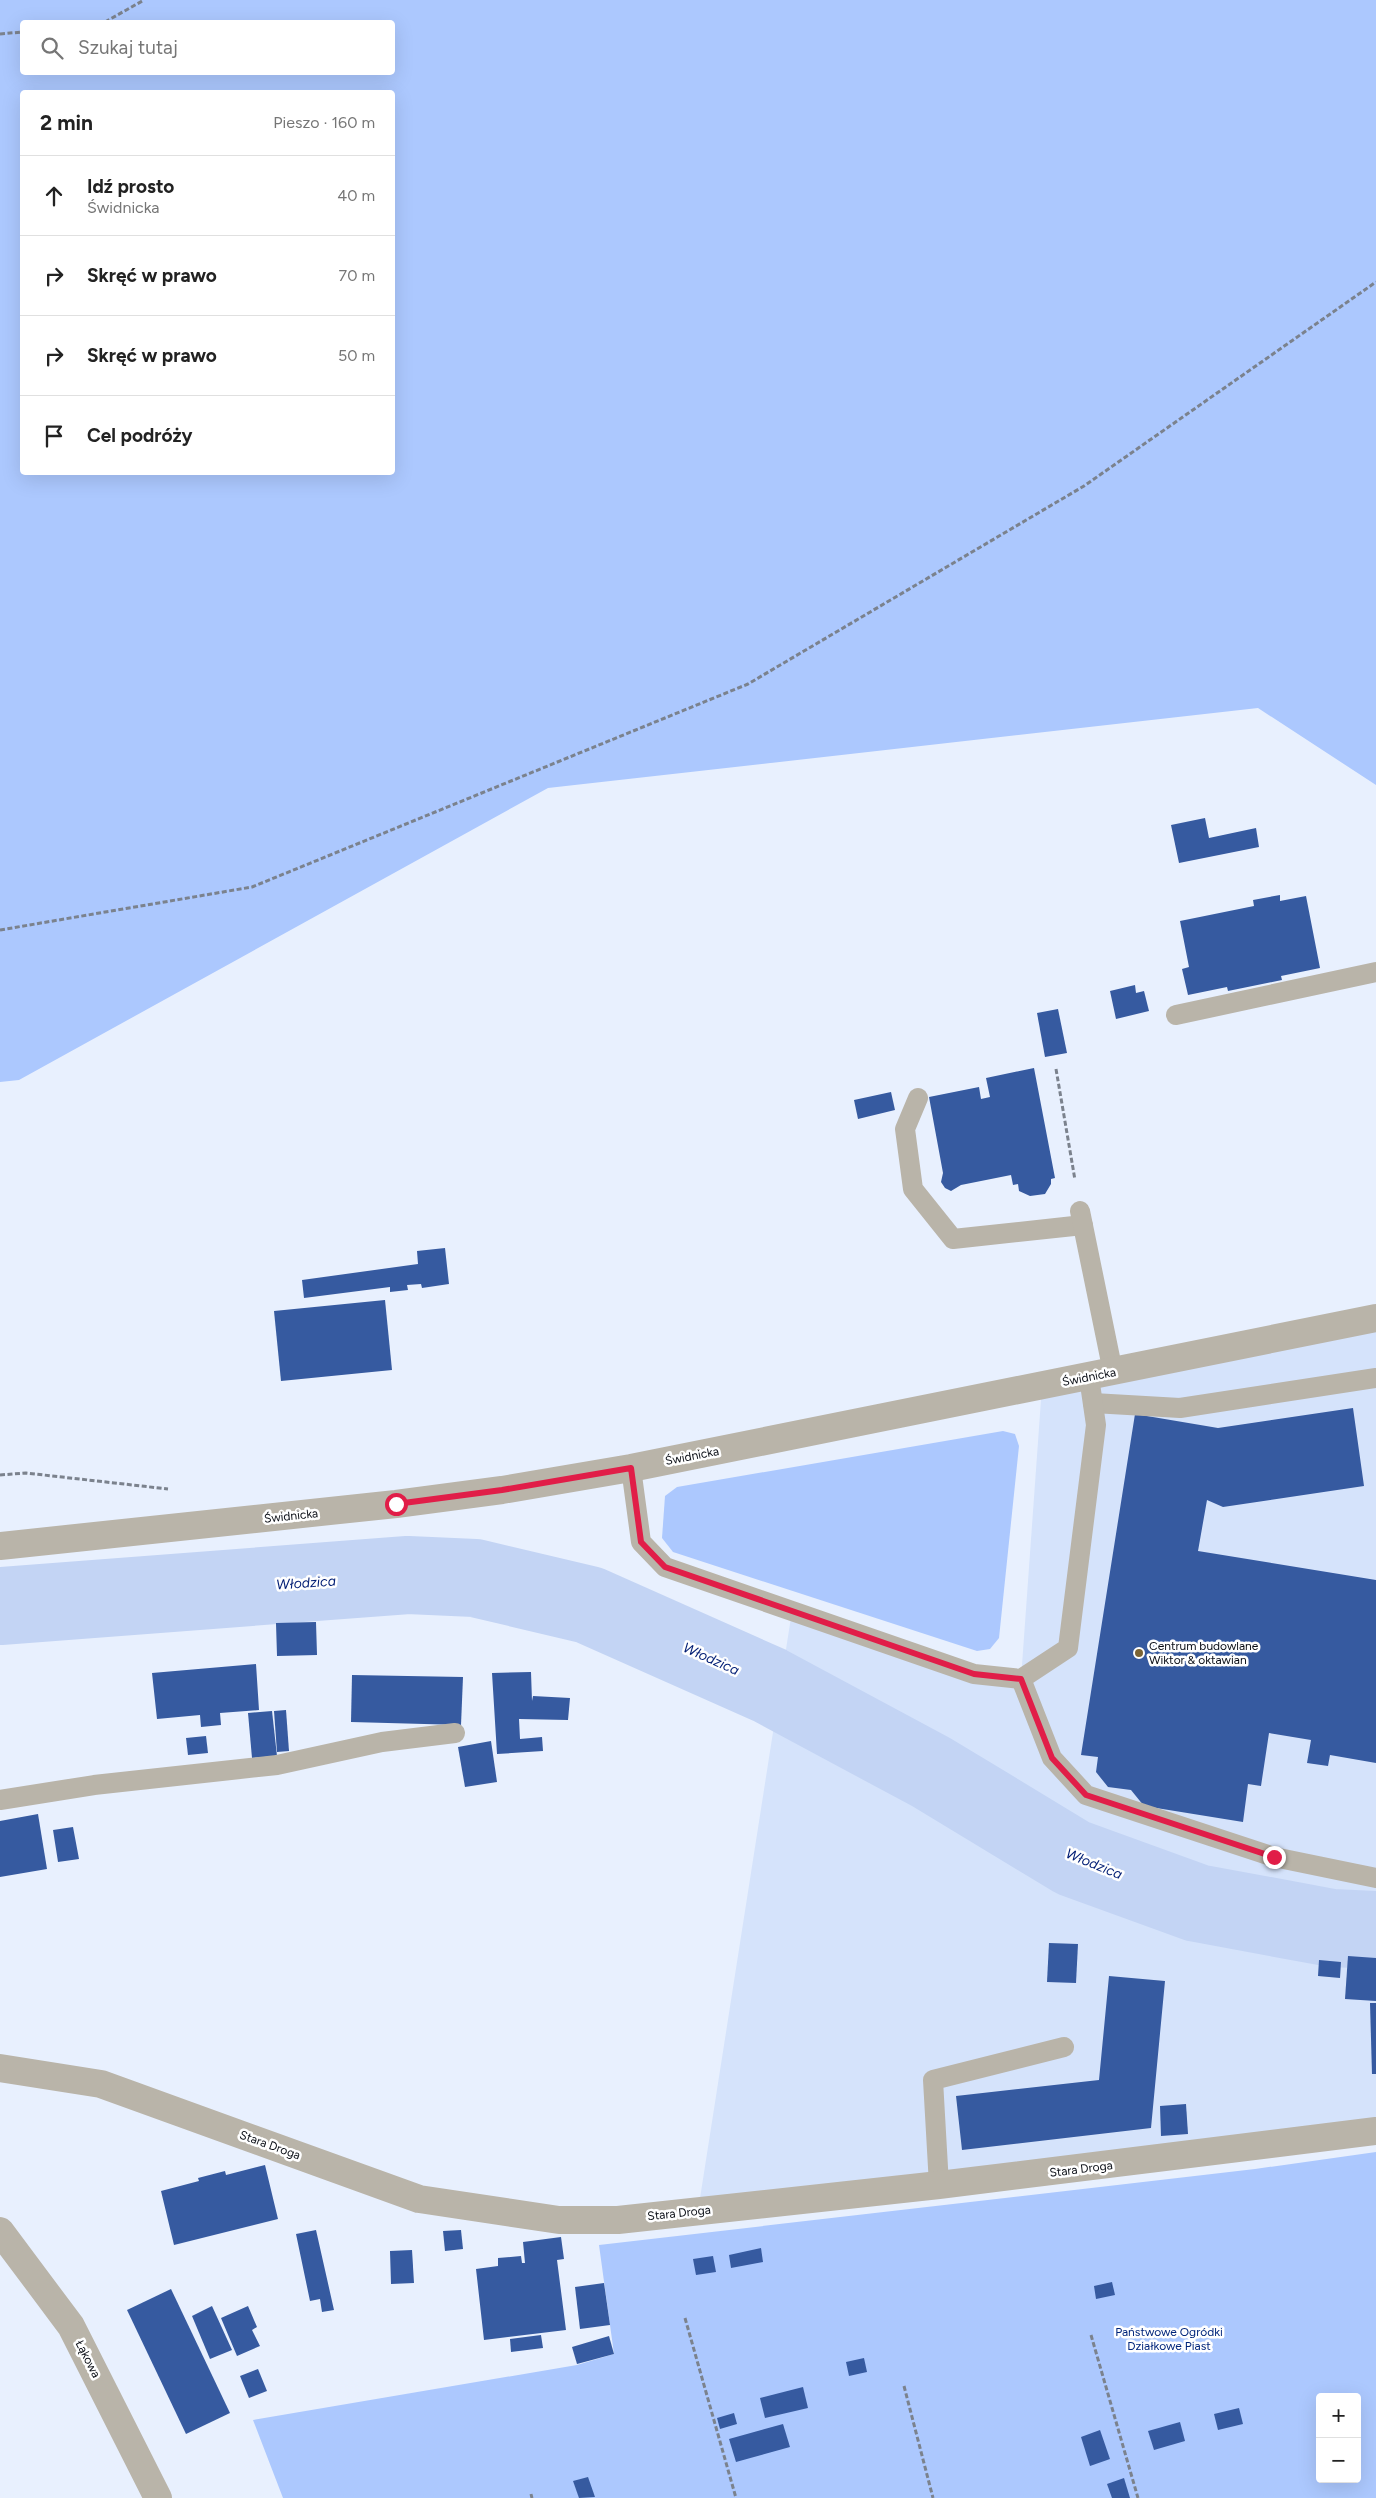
<!DOCTYPE html>
<html lang="pl">
<head>
<meta charset="utf-8">
<style>
	:root { --surface:#fff; --page:#f6f6f6; --text:#222; --muted:#767676; --line:#e0e0e0 }
	body { margin:0; font-family:Figtree,sans-serif; background:var(--page); color:var(--text) }
	.controls { position:absolute; right:15px; bottom:15px; display:grid; overflow:hidden; border-radius:5px; box-shadow:0 5px 20px #0002 }
	.controls button { width:45px; height:45px; display:grid; place-items:center; padding:0; border:0; border-bottom:1px solid var(--line); background:var(--surface); color:var(--text); font:25px sans-serif }
	.stop { position:absolute; width:15px; height:15px; margin:-11px; border:4px solid #e11d48; border-radius:50%; background:#fff }
	.stop.end { background:#e11d48; border-color:#fff; box-shadow:0 1px 5px #0008 }
	.list { margin:0; padding:0; list-style:none }
	h2 { display:flex; justify-content:space-between; align-items:center; height:65px; margin:0; padding:0 20px; font-size:21px }
	h2 small { font-size:16px; font-weight:400; color:var(--muted) }
	.list li { display:grid; grid-template-columns:32px 1fr auto; gap:15px; align-items:center; box-sizing:border-box; height:80px; padding:0 20px; border-top:1px solid var(--line) }
	.list b { display:block; font-size:19px; white-space:nowrap }
	.list p { margin:0; font-size:16px; white-space:nowrap; color:var(--muted) }
	.list em { font-size:16px; font-style:normal; color:var(--muted) }
	.icon { flex:none; width:28px; height:28px; fill:none; stroke:currentColor; stroke-width:2; stroke-linecap:round; stroke-linejoin:round }
	.map { position:relative; flex:none; width:1376px; height:2498px; overflow:hidden }
	.search { position:absolute; background:var(--surface); box-shadow:0 5px 20px #0002; left:20px; top:20px; width:375px; height:55px; display:flex; align-items:center; gap:12px; box-sizing:border-box; padding:0 18px; border-radius:5px; color:var(--muted); font-size:19px }
	.panel { position:absolute; background:var(--surface); box-shadow:0 5px 20px #0002; left:20px; top:90px; width:375px; height:385px; border-radius:5px }
	.map>svg:first-child { display:block }
	.built { fill:#d5e3fb }
	.green { fill:#acc8fe; fill-rule:evenodd }
	.lines { fill:none; stroke-linecap:round; stroke-linejoin:round }
	.river { stroke:#c3d4f4; stroke-width:78 }
	.building { fill:#365aa0 }
	.path { stroke:#7b828d; stroke-width:3; stroke-dasharray:5 2.5; stroke-linecap:butt }
	.service { stroke:#b9b4a9; stroke-width:20 }
	.minor { stroke:#b9b4a9; stroke-width:28 }
	.tertiary { stroke:#b9b4a9; stroke-width:28 }
	.route { stroke:#e11d48; stroke-width:6 }
	.poi-dot { fill:#7b6434; stroke:#fff; stroke-width:2 }
	.labels { text-anchor:middle; dominant-baseline:central; stroke-width:5; stroke-linejoin:round; paint-order:stroke }
	.street-label { font-size:12px; fill:#080c14; stroke:#fff }
	.poi-label { font-size:12px; fill:#080c14; stroke:#fff; text-anchor:start }
	.park-label { font-size:12px; fill:#01257b; stroke:#fff }
	.water-label { font-size:14px; font-style:italic; fill:#001d74; stroke:#fff }
</style>
</head>
<body>
<div class="map">
<svg width="1376" height="2498" viewBox="0 0 1376 2498">
	<rect width="100%" height="100%" fill="#e8f0fe"/>
	<polygon class="built" points="1376,1329 1376,2130 698,2211 792,1611 1021,1679 1042,1386"/>
	<g class="green">
		<path d="M0 0H1376V785L1258 708 548 788 19 1080 0 1082ZM392 22V72H22V22ZM392 92V472H22V92Z"/>
		<polygon points="1003,1431 1015,1434 1019,1446 999,1638 990,1649 977,1651 673,1552 662,1538 665,1496 677,1487"/>
		<path d="M1376 2152V2498H283L253 2420 577 2365 614 2354 599 2245 1255 2169ZM1320 2397H1357V2479H1320Z"/>
	</g>
	<g class="lines">
		<polyline class="river" points="0,1606 408,1575 475,1578 589,1605 769,1685 931,1772 1073,1858 1197,1903 1332,1928 1376,1930"/>
	</g>
	<g class="building">
		<polygon points="1205,818 1209,838 1256,828 1259,847 1179,863 1171,825"/>
		<polygon points="1280,895 1280,901 1306,896 1320,968 1281,976 1282,980 1228,991 1227,987 1188,995 1182,969 1189,967 1180,921 1254,906 1253,900"/>
		<polygon points="1135,985 1136,993 1144,991 1149,1011 1116,1019 1110,991"/>
		<polygon points="1058,1009 1067,1053 1045,1057 1037,1013"/>
		<polygon points="1034,1068 1055,1178 1051,1179 1051,1184 1045,1194 1030,1196 1019,1191 1018,1184 1013,1185 1011,1175 961,1185 951,1191 945,1188 941,1182 943,1173 929,1097 979,1087 981,1099 990,1097 986,1078"/>
		<polygon points="891,1092 895,1110 858,1119 854,1100"/>
		<polygon points="445,1248 449,1284 422,1288 421,1284 407,1285 408,1290 390,1292 390,1287 304,1298 302,1280 418,1264 417,1251"/>
		<polygon points="385,1300 392,1370 281,1381 274,1311"/>
		<polygon points="1353,1408 1364,1486 1223,1507 1207,1500 1198,1551 1376,1580 1376,1763 1330,1755 1328,1766 1307,1763 1311,1740 1269,1733 1261,1786 1248,1784 1243,1822 1144,1806 1131,1790 1108,1787 1096,1772 1098,1757 1081,1755 1135,1414 1218,1428"/>
		<polygon points="316,1622 317,1655 277,1656 276,1623"/>
		<polygon points="256,1664 259,1710 220,1713 221,1725 201,1727 200,1715 157,1719 152,1673"/>
		<polygon points="531,1672 532,1701 533,1696 570,1698 568,1720 519,1719 520,1739 542,1737 543,1751 497,1754 492,1673"/>
		<polygon points="352,1675 463,1677 461,1725 351,1722"/>
		<polygon points="286,1710 289,1751 277,1752 274,1711"/>
		<polygon points="272,1711 277,1756 252,1758 248,1713"/>
		<polygon points="206,1736 208,1753 188,1755 186,1738"/>
		<polygon points="491,1741 497,1782 465,1787 458,1747"/>
		<polygon points="38,1814 47,1869 0,1877 0,1821"/>
		<polygon points="73,1827 79,1859 58,1862 53,1830"/>
		<polygon points="1049,1943 1078,1944 1076,1983 1047,1982"/>
		<polygon points="1348,1956 1376,1958 1376,2001 1345,1999"/>
		<polygon points="1319,1960 1341,1962 1340,1978 1318,1976"/>
		<polygon points="1109,1976 1165,1981 1151,2128 962,2150 956,2096 1099,2080"/>
		<polygon points="1370,2003 1376,2003 1376,2074 1372,2074"/>
		<polygon points="1186,2104 1188,2134 1161,2136 1160,2106"/>
		<polygon points="265,2165 278,2219 174,2245 161,2191 199,2181 198,2178 225,2171 226,2175"/>
		<polygon points="316,2230 334,2310 322,2312 320,2299 310,2301 296,2234"/>
		<polygon points="461,2230 463,2249 445,2251 443,2231"/>
		<polygon points="561,2237 564,2259 557,2260 566,2330 484,2340 476,2269 498,2266 498,2258 521,2256 522,2263 525,2263 523,2242"/>
		<polygon points="761,2248 763,2262 731,2268 729,2255"/>
		<polygon points="412,2250 414,2283 391,2284 390,2251"/>
		<polygon points="713,2256 716,2272 696,2275 693,2259"/>
		<polygon points="1112,2282 1115,2295 1096,2299 1094,2286"/>
		<polygon points="604,2283 610,2325 580,2329 575,2287"/>
		<polygon points="171,2289 230,2413 186,2434 127,2310"/>
		<polygon points="212,2306 232,2350 210,2359 192,2316"/>
		<polygon points="248,2306 257,2327 252,2330 260,2346 237,2356 221,2318"/>
		<polygon points="541,2335 543,2348 511,2352 510,2339"/>
		<polygon points="609,2336 614,2354 577,2364 572,2347"/>
		<polygon points="864,2358 867,2372 849,2376 846,2362"/>
		<polygon points="258,2369 267,2391 249,2398 240,2376"/>
		<polygon points="803,2387 808,2408 765,2418 760,2398"/>
		<polygon points="1239,2408 1243,2424 1218,2430 1214,2414"/>
		<polygon points="734,2413 737,2424 720,2429 717,2418"/>
		<polygon points="1180,2422 1185,2441 1154,2450 1148,2431"/>
		<polygon points="783,2424 790,2447 736,2462 729,2439"/>
		<polygon points="1100,2430 1110,2459 1090,2466 1081,2437"/>
		<polygon points="588,2477 595,2497 579,2498 573,2481"/>
		<polygon points="1124,2478 1130,2498 1112,2498 1107,2484"/>
	</g>
	<g class="lines">
		<g class="path">
			<polyline points="105,22 144,0"/>
			<polyline points="0,34 22,32"/>
			<polyline points="0,930 252,887 748,684 1084,486 1376,282"/>
			<polyline points="1056,1069 1075,1180"/>
			<polyline points="0,1475 26,1473 168,1489"/>
			<polyline points="685,2318 736,2498"/>
			<polyline points="1091,2335 1138,2498"/>
			<polyline points="904,2386 933,2498"/>
			<polyline points="531,2494 532,2498"/>
		</g>
		<g class="service">
			<polyline points="1176,1015 1376,972"/>
			<polyline points="918,1098 905,1129 913,1189 953,1239 1083,1225"/>
			<polyline points="1080,1211 1113,1372"/>
			<polyline points="1093,1403 1180,1408 1376,1378"/>
			<polyline points="631,1468 641,1542 665,1567 974,1674 1021,1679 1068,1648 1096,1425 1089,1377"/>
			<polyline points="1021,1679 1052,1758 1086,1795 1274,1857 1376,1878"/>
			<polyline points="0,1800 94,1785 277,1765 382,1742 455,1733"/>
			<polyline points="939,2185 933,2080 1064,2047"/>
		</g>
		<g class="minor">
			<polyline points="0,2068 101,2084 419,2199 559,2220 618,2220 939,2185 1376,2131"/>
			<polyline points="0,2231 71,2326 158,2498"/>
		</g>
		<polyline class="tertiary" points="0,1546 396,1504 502,1490 631,1468 1376,1318"/>
	</g>
	<g class="lines">
		<polyline class="route" points="396,1504 502,1490 631,1468 641,1542 665,1567 974,1674 1021,1679 1052,1758 1086,1795 1274,1857"/>
	</g>
	<circle class="poi-dot" cx="1139" cy="1653" r="5"/>
	<g class="labels">
		<g class="street-label">
			<text transform="translate(1089 1377) rotate(-11)">Świdnicka</text>
			<text transform="translate(692 1456) rotate(-11)">Świdnicka</text>
			<text transform="translate(291 1516) rotate(-6)">Świdnicka</text>
			<text transform="translate(270 2145) rotate(20)">Stara Droga</text>
			<text transform="translate(1081 2169) rotate(-7)">Stara Droga</text>
			<text transform="translate(679 2213) rotate(-6)">Stara Droga</text>
			<text transform="translate(88 2359) rotate(63)">Łąkowa</text>
		</g>
		<g class="poi-label">
			<text x="1149" y="1646">Centrum budowlane<tspan x="1149" dy="14">Wiktor &amp; oktawian</tspan></text>
		</g>
		<g class="park-label">
			<text x="1169" y="2332">Państwowe Ogródki<tspan x="1169" dy="14">Działkowe Piast</tspan></text>
		</g>
		<g class="water-label">
			<text transform="translate(306 1583) rotate(-4)">Włodzica</text>
			<text transform="translate(711 1659) rotate(24)">Włodzica</text>
			<text transform="translate(1094 1864) rotate(22)">Włodzica</text>
		</g>
	</g>
</svg>
<div class="controls">
<button>+</button>
<button>−</button>
</div>
<div class="stop" style="left:396px;top:1504px"></div>
<div class="stop end" style="left:1274px;top:1857px"></div>
<div class="search"><svg class="icon" aria-label="search" viewBox="0 0 24 24"><circle cx="10" cy="10" r="6"/><path d="M15 15l6 6"/></svg>Szukaj tutaj</div>
<section class="panel">
<h2>2 min<small>Pieszo · 160 m</small></h2>
<ul class="list">
<li><svg class="icon" aria-label="ahead" viewBox="0 0 24 24"><path d="M12 20V5M6 11l6-6 6 6"/></svg><div><b>Idź prosto</b><p>Świdnicka</p></div><em>40 m</em></li>
<li><svg class="icon" aria-label="right" viewBox="0 0 24 24"><path d="M7 20v-9h11M14 6l5 5-5 5"/></svg><div><b>Skręć w prawo</b></div><em>70 m</em></li>
<li><svg class="icon" aria-label="right" viewBox="0 0 24 24"><path d="M7 20v-9h11M14 6l5 5-5 5"/></svg><div><b>Skręć w prawo</b></div><em>50 m</em></li>
<li><svg class="icon" aria-label="arrive" viewBox="0 0 24 24"><path d="M6 21V4h12l-3 4 3 4H6"/></svg><div><b>Cel podróży</b></div></li>
</ul>
</section>
</div>
</body>
</html>
